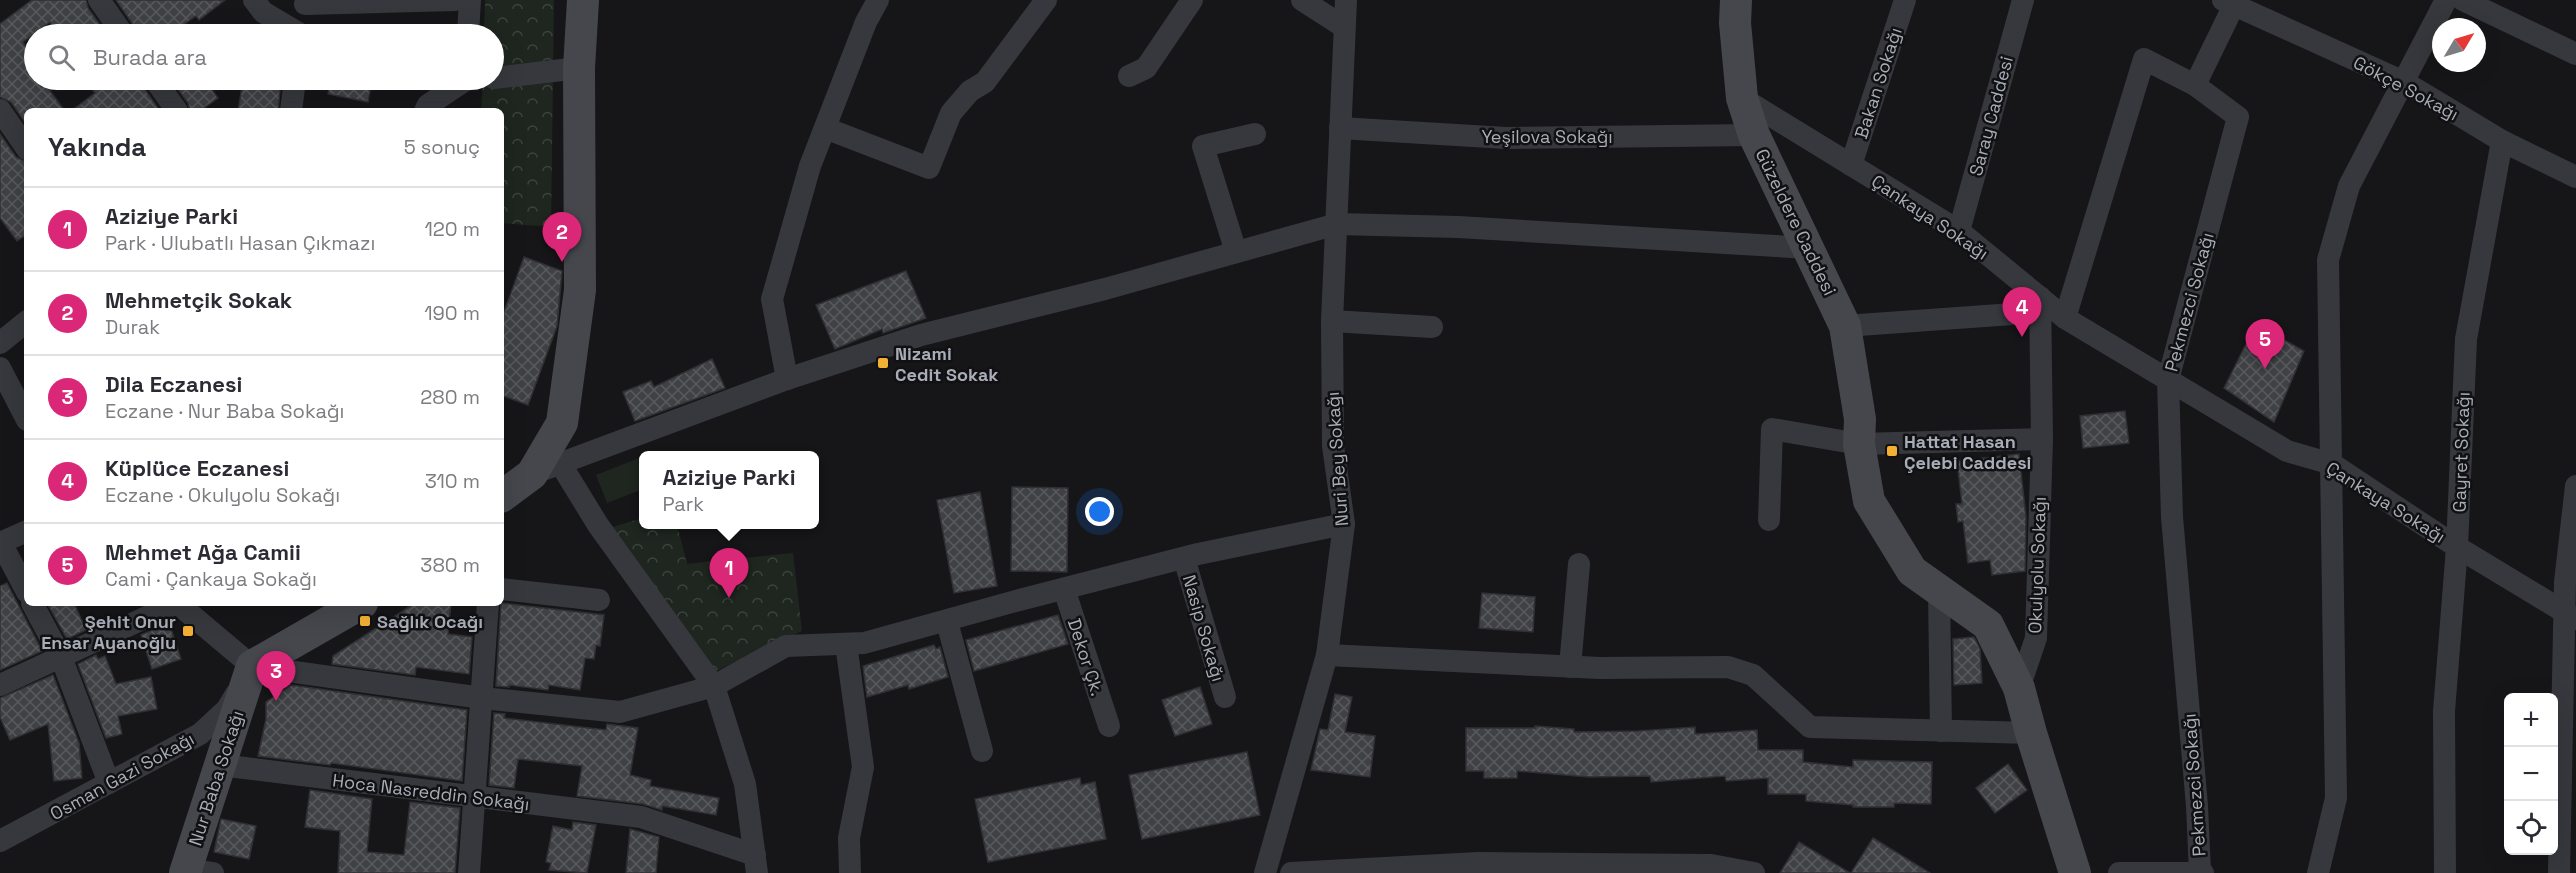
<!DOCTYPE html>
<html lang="tr">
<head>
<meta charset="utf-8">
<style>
	:root { --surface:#fff; --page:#f7f7f7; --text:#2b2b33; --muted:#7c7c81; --line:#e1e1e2; --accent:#db2777 }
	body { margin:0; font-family:"Space Grotesk",sans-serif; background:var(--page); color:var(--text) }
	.controls { position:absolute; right:18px; bottom:18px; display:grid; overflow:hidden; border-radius:9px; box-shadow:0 6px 24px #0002 }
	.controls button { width:54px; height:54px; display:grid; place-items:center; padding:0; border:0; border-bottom:2px solid var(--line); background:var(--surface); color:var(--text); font:30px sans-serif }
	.compass { position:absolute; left:2432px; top:18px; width:54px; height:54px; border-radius:50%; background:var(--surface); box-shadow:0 6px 24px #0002; rotate:52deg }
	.you { position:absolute; left:1100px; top:512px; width:21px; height:21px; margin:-15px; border:4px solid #fff; border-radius:50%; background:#1a73e8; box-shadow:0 0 0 9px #1a73e833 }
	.badge { display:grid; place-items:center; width:39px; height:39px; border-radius:50%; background:var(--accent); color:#fff; font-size:20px; font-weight:700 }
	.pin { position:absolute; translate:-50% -50px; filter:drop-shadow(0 2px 3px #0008) }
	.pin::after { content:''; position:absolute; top:32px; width:21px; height:18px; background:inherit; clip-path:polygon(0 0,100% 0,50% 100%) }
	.popup { position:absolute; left:639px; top:451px; width:180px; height:78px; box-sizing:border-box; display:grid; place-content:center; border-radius:9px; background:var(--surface); filter:drop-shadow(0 2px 4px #0005); font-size:20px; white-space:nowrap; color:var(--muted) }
	.popup b { font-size:22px; color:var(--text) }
	.popup::after { content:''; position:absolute; left:50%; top:100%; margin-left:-12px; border:12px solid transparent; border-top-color:var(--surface) }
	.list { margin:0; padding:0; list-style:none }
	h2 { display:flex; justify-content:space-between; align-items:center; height:78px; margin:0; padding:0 24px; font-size:26px }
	h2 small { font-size:20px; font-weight:400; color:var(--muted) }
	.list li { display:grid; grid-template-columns:39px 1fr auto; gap:18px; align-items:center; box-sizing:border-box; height:84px; padding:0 24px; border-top:2px solid var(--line) }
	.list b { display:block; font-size:22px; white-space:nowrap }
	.list p { margin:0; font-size:20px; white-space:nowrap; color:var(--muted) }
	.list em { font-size:20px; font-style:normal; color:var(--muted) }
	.icon { flex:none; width:33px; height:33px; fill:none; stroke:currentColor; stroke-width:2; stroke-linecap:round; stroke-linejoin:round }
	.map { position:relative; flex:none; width:2576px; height:873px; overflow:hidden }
	.search { position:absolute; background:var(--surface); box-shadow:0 6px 24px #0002; left:24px; top:24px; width:480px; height:66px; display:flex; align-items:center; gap:15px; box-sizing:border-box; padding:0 21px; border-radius:33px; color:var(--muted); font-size:22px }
	.panel { position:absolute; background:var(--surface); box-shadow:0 6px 24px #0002; left:24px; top:108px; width:480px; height:498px; border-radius:9px }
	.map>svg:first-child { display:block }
	.forest { fill:url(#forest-crowns) }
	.pitch { fill:#1e261f }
	.building { fill:url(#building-cross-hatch); stroke:#303034; stroke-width:1.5 }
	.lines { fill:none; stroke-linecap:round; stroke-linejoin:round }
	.street { stroke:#37383d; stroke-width:22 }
	.secondary { stroke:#45474d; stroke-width:32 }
	.poi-dot { fill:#f2b134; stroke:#111113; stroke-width:2 }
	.labels { text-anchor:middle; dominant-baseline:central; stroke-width:5; stroke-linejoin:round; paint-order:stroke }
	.street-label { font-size:18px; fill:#a8adb8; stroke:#111113 }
	.poi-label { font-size:18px; font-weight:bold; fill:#a8adb8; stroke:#111113; text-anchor:start }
</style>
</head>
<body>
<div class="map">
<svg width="2576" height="873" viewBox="0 0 2576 873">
	<defs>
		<pattern id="forest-crowns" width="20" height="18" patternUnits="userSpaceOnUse" patternTransform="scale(1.5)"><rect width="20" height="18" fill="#1e261f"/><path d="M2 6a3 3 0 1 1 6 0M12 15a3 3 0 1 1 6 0" fill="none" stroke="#3c433d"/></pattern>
		<pattern id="building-cross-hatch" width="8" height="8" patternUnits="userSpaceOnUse" patternTransform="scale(1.5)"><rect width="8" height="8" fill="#404145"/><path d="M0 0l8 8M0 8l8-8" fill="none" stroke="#595a5e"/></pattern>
	</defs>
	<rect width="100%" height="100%" fill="#161618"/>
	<g class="forest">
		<polygon points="485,0 554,0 551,227 501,223 501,111 481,111 483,80 494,80 494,34 484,34"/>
		<polygon points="643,518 644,524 677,525 687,564 793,553 802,631 714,672 609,528"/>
	</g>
	<polygon class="pitch" points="644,456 643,489 607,503 596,475"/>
	<g class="building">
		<polygon points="32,0 86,0 88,8 105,32 101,34 59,34 50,22 23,42 34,63 34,80 42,80 65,111 27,111 27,125 11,102 0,97 0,24"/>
		<polygon points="116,0 225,0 199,20 196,16 170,34 136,34 134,26"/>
		<polygon points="86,80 142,80 144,88 160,111 71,111 95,93"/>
		<polygon points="171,80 205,80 218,98 200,111 190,111 188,103"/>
		<polygon points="243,80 281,80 278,111 238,111"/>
		<polygon points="331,80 372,80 368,102 328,94"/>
		<polygon points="0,134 16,157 27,162 27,234 17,241 0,218"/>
		<polygon points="524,257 562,271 557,326 528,405 501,395 501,320"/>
		<polygon points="906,271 926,318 883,333 882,329 835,349 816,305"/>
		<polygon points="2256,324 2304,351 2274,422 2224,388"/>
		<polygon points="712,359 725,388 635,421 623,392 651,381 654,387"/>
		<polygon points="2125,411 2129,443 2083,448 2080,416"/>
		<polygon points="2019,454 2026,517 2025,571 1992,575 1990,560 1968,563 1963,521 1958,522 1956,504 1962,504 1957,461"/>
		<polygon points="1012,487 1068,488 1067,572 1011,571"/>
		<polygon points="980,492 997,586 954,593 937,500"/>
		<polygon points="7,583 42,651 0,670 0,586"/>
		<polygon points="1482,593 1535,597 1533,632 1479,628"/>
		<polygon points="47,603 74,603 86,630 67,639"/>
		<polygon points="415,603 451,603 448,634 472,637 469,674 416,667 415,675 332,664 333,656"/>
		<polygon points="501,603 604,615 600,646 596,645 594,659 585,658 580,690 549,685 548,690 509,685 509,687 496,686"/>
		<polygon points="1058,615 1068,644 974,671 966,640"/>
		<polygon points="169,623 181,659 152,669 141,635"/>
		<polygon points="1974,637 1980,649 1982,683 1954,685 1953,639"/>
		<polygon points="934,645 936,649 940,647 948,677 909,689 908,685 867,697 863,666"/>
		<polygon points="96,655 98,659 105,656 116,684 151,677 157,709 118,716 122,734 106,738 78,664"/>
		<polygon points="53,675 79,743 82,778 54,781 48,724 10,740 0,717 0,698"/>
		<polygon points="291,685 467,710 462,781 331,763 330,765 258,756 266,719 266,702"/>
		<polygon points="1200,687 1212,724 1175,736 1162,700"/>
		<polygon points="1335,694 1352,697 1345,732 1375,736 1370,777 1311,770 1320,729 1328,730"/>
		<polygon points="494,713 505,714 504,718 606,730 607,724 638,728 630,775 651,780 650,786 719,798 716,815 662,806 662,810 643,804 577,796 582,766 518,759 514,788 489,785"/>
		<polygon points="1535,726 1574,729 1574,732 1638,731 1695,727 1695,734 1757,730 1758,750 1803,750 1803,762 1853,767 1853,760 1932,762 1931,804 1894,803 1894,807 1853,807 1853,805 1806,801 1806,794 1768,794 1768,778 1726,781 1725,776 1651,782 1650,776 1589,777 1517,771 1517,778 1484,778 1484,771 1466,771 1466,728 1535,728"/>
		<polygon points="1247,752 1260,815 1142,839 1129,775"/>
		<polygon points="2008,764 2027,790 1995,813 1976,788"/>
		<polygon points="1080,778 1081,785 1095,782 1106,839 988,862 975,799"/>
		<polygon points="310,790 372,799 367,852 404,855 410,802 460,808 455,873 338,873 340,831 305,827"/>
		<polygon points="221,819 256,826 249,859 214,852"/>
		<polygon points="573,822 596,825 587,873 549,870 551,863 546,862 553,826 572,830"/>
		<polygon points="630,829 659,837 656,873 626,873"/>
		<polygon points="1873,838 1930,873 1851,873"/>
		<polygon points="1799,842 1850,873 1780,873"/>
	</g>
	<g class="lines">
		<g class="street">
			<polyline points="99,0 123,34"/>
			<polyline points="254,0 263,12 300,34"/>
			<polyline points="1302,0 1344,27"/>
			<polyline points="2223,0 2404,82 2502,141 2576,177"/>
			<polyline points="2463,0 2576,54"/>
			<polyline points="305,4 455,0"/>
			<polyline points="468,34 470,0"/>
			<polyline points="1129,76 1146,68 1192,0"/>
			<polyline points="494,78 579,68"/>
			<polyline points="155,80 177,111"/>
			<polyline points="2195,85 2234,5"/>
			<polyline points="1742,98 1959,231 2065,318 2287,451 2332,464 2457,547 2576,619"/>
			<polyline points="0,110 27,149"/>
			<polyline points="291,111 295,80"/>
			<polyline points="425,111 428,105 464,81"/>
			<polyline points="825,128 929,168 951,113 970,91 985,82 1046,0"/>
			<polyline points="1340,128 1506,138 1754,135"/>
			<polyline points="1851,165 1905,0"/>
			<polyline points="1959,231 2023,0"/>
			<polyline points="1236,252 1203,146 1255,134"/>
			<polyline points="2065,318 2144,59 2195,85 2238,117 2168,380 2172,517 2197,806 2200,872"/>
			<polyline points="1332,321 1432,327"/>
			<polyline points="1845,326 2041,312"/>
			<polyline points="0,343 27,321"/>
			<polyline points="0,368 27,420"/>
			<polyline points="787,379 772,299 810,166 866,22 878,0"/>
			<polyline points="560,463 598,525 714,686 745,784 757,873"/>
			<polyline points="532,474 787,379 921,335 1105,289 1337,224 1458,227 1809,248"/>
			<polyline points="1769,520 1772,429 1859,444 2042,439"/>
			<polyline points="0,543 27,531"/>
			<polyline points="1,543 27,592"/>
			<polyline points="1184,558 1225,697"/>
			<polyline points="501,589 599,600"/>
			<polyline points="1064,589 1109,726"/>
			<polyline points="1939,591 1941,731"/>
			<polyline points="32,603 61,657 109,783"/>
			<polyline points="177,603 252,666"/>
			<polyline points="947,622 982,751"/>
			<polyline points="846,644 863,767 849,838 850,873"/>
			<polyline points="1327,655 1600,668 1728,667 1753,675 1810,727 2031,733"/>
			<polyline points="252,666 482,698 620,712 714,686 786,646 864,643 1012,602 1198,554 1344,524"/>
			<polyline points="1570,667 1579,564"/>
			<polyline points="0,685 177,603"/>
			<polyline points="2019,688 2036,638 2042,439 2040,297"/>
			<polyline points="220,765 641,817 755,855"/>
			<polyline points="0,841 200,734 227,709 236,694"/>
			<polyline points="187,869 213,873"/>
			<polyline points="469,873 488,603"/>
			<polyline points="1265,873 1327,655 1344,524 1333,446 1332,321 1346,0"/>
			<polyline points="1291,873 1478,863 1711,865 1754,873"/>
			<polyline points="2119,873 2203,873"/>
			<polyline points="2318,873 2336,798 2328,260 2349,186 2446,0"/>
			<polyline points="2445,873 2444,711 2457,547 2466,339 2502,141"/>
			<polyline points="2559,873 2565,582 2576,486"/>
		</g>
		<g class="secondary">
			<polyline points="1736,0 1735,23 1742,98 1754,135 1845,326 1860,419 1859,444 1869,501 1912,571 1988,625 2019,688 2031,733 2075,873"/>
			<polyline points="501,497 532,474 562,423 580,290 579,68 583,0"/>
			<polyline points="185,873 252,666 362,603"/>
		</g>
	</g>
	<g class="poi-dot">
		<rect x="877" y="357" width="12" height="12" rx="3"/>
		<rect x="1886" y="445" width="12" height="12" rx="3"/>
		<rect x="359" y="615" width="12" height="12" rx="3"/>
		<rect x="182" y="625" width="12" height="12" rx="3"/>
	</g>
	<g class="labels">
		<g class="street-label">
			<text transform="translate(1878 83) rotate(-72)">Bakan Sokağı</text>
			<text transform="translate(2406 88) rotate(28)">Gökçe Sokağı</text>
			<text transform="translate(1991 116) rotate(-75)">Saray Caddesi</text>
			<text x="1547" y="136">Yeşilova Sokağı</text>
			<text transform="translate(1930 217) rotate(34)">Çankaya Sokağı</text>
			<text transform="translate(1796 222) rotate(64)">Güzeldere Caddesi</text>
			<text transform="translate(2189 302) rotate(-75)">Pekmezci Sokağı</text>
			<text transform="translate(2461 452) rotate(-88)">Gayret Sokağı</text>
			<text transform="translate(1337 459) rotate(-94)">Nuri Bey Sokağı</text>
			<text transform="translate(2386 502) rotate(32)">Çankaya Sokağı</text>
			<text transform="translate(2037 565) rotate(-88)">Okulyolu Sokağı</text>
			<text transform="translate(1204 628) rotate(74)">Nasip Sokağı</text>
			<text transform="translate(1086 657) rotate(72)">Dekor Çk.</text>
			<text transform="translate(122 776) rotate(-29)">Osman Gazi Sokağı</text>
			<text transform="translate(216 778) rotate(-72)">Nur Baba Sokağı</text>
			<text transform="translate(2194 785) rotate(-94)">Pekmezci Sokağı</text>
			<text transform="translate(431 792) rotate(7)">Hoca Nasreddin Sokağı</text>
		</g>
		<g class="poi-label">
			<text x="895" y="353">Nizami<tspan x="895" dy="21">Cedit Sokak</tspan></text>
			<text x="1904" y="441">Hattat Hasan<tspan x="1904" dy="21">Çelebi Caddesi</tspan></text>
			<text x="176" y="621" text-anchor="end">Şehit Onur<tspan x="176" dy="21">Ensar Ayanoğlu</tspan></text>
			<text x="377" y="621">Sağlık Ocağı</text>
		</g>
	</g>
</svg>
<div class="controls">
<button>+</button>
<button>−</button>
<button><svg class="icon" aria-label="locate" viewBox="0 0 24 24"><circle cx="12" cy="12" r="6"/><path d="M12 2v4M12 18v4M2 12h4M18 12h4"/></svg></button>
</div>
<svg class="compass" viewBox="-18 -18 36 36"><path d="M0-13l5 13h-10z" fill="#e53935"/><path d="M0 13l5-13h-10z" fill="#7c7c81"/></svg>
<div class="you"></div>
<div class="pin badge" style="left:729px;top:598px">1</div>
<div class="popup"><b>Aziziye Parki</b>Park</div>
<div class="pin badge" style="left:562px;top:262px">2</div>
<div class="pin badge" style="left:276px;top:701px">3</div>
<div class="pin badge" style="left:2022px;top:337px">4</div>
<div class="pin badge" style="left:2265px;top:369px">5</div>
<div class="search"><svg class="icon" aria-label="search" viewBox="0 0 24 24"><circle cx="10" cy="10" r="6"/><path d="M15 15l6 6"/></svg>Burada ara</div>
<section class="panel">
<h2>Yakında<small>5 sonuç</small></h2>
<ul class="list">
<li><span class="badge">1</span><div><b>Aziziye Parki</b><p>Park · Ulubatlı Hasan Çıkmazı</p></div><em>120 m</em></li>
<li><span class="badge">2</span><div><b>Mehmetçik Sokak</b><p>Durak</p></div><em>190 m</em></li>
<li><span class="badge">3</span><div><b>Dila Eczanesi</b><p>Eczane · Nur Baba Sokağı</p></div><em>280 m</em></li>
<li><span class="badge">4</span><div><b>Küplüce Eczanesi</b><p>Eczane · Okulyolu Sokağı</p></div><em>310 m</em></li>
<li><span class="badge">5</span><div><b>Mehmet Ağa Camii</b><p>Cami · Çankaya Sokağı</p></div><em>380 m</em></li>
</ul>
</section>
</div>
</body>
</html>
